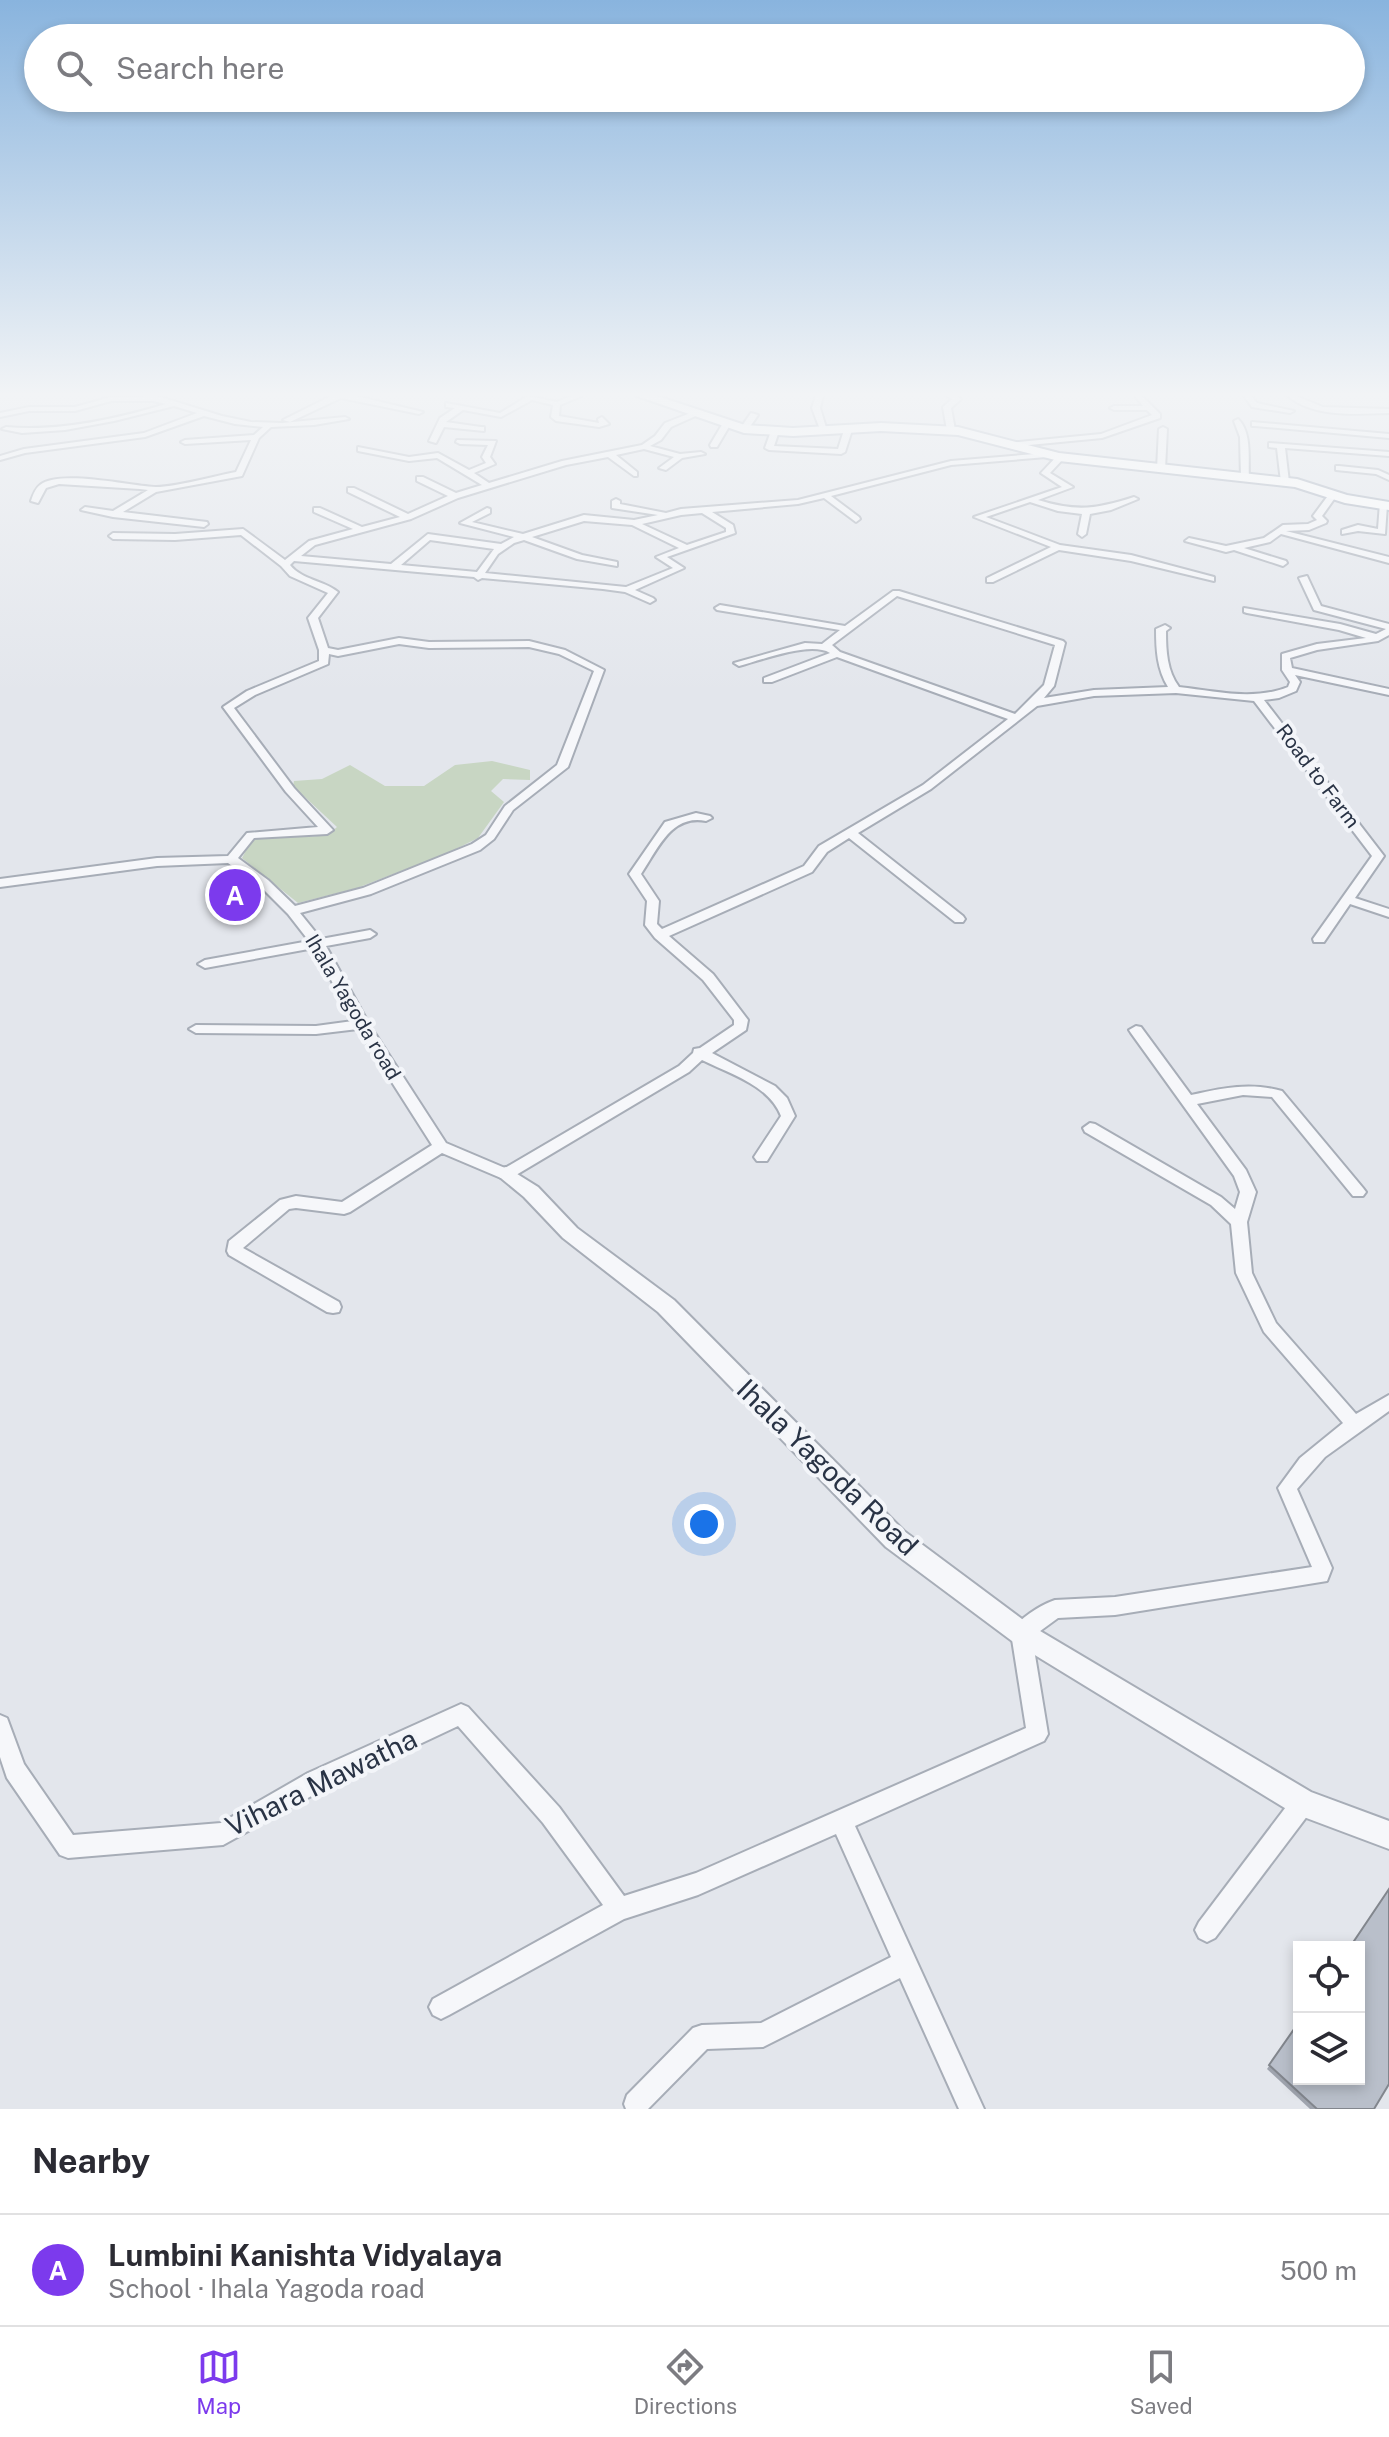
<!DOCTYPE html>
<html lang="en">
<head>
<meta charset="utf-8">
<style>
	:root { --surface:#fff; --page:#f2f2f3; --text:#2b2b33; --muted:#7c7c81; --line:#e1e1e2; --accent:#7c3aed }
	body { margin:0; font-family:"Public Sans",sans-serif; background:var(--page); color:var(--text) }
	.controls { position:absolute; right:24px; bottom:24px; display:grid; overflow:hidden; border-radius:0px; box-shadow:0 4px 12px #0003 }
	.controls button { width:72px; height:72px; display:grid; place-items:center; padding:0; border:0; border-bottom:2px solid var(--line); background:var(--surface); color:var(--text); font:40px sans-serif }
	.you { position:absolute; left:704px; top:1524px; width:28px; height:28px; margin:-20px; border:6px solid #fff; border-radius:50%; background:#1a73e8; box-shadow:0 0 0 12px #1a73e833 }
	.badge { display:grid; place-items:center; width:52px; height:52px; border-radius:50%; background:var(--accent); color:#fff; font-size:26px; font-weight:700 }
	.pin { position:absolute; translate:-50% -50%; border:4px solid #fff; box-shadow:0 2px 8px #0006 }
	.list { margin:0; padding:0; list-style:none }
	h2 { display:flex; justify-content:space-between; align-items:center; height:104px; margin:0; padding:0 32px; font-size:34px }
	h2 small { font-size:26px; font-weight:400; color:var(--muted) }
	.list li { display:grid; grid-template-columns:52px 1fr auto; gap:24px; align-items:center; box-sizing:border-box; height:112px; padding:0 32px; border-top:2px solid var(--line) }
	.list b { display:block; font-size:30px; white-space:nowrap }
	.list p { margin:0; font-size:26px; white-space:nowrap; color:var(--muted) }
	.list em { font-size:26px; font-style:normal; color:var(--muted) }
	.icon { flex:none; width:44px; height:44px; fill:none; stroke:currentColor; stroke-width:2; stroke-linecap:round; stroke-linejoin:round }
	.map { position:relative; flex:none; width:1389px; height:2109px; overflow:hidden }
	.search { position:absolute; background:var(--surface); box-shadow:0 4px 12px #0003; left:24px; right:24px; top:24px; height:88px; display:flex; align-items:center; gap:20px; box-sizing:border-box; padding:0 28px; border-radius:44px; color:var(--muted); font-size:30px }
	.sheet { height:216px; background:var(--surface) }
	nav { display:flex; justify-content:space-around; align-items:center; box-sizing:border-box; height:112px; border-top:2px solid var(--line); background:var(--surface); font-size:22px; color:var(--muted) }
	nav a { display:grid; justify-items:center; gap:4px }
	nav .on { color:var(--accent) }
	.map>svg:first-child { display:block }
	.green { fill:#c8d6c3 }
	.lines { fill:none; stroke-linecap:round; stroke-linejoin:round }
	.minor-casing { stroke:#a7adb7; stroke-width:4 }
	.tertiary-casing { stroke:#a7adb7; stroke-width:4 }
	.primary-casing { stroke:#a1aab9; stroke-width:4 }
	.minor { fill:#f6f7fa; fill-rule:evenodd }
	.tertiary { fill:#f6f7fa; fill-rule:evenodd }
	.primary { fill:#fff; fill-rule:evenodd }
	.wall { fill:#9fa4ae }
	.shaded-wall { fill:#82868d }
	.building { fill:#b9bfca; stroke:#82868d; stroke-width:2 }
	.labels { text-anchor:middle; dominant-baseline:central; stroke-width:8; stroke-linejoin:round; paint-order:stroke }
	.far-street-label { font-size:20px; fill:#293345; stroke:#f3f5f9 }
	.near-street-label { font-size:28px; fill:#293345; stroke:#f3f5f9 }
</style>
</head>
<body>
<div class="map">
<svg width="1389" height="2109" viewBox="0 0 1389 2109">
	<rect width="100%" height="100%" fill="#e3e6ec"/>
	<path class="green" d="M492 761 530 770V780L503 779 491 791 504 802 478 838 448 853 357 888 298 903 242 858C245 853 248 845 252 842 273 824 314 849 337 827L293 786 294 781 322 779 350 765 385 786H424L455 765Z"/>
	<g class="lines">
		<g class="minor-casing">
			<g id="minor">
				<path d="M157 396 222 416 251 422 282 423 345 417 349 419 314 425 271 427 259 438 242 476 156 492 123 512 207 522 208 524 204 527 113 517 81 510 85 507 113 511 148 490 140 489 59 484 46 488 38 503 31 501C33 495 35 489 40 485 59 469 131 486 156 487 176 487 215 476 236 472L251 440 185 444 181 442 185 440 254 435 263 427 235 424 204 416 145 437 25 453 0 460V456L24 449 144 433 197 413 174 406 114 421 65 430 22 433 2 429 6 427C59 432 116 419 166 404L153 401H111L75 411H29L0 417V413L29 407H75L111 397Z"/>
				<polygon points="331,396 356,396 423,412 419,414 341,398 290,422 283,420"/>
				<polygon points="528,396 557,402 571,396 582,396 560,405 559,416 599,423 598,419 602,417 609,424 599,427 556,421 551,417 553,405 532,400 501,417 463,410 446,422 481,427 484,427 484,431 444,427 436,443 429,441 440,418 455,408 446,407 446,403 500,413"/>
				<polygon points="816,396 823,396 820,408 828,434 821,432 812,408"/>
				<polygon points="947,396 957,396 961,399 951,408 955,430 951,432 947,430 943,407 952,399"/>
				<polygon points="1135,396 1142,396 1160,414 1160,418 1102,438 1009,447 1005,445 1009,443 1101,434 1152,415 1147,410 1114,410 1110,408 1114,406 1143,406"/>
				<polygon points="1244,396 1251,396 1257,403 1294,411 1290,413 1252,407"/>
				<path d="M1288 396H1296L1323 407 1389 409V413C1357 414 1314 418 1288 396Z"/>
				<path d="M693 412 700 414 671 427 661 440 650 446 680 454 701 452 705 454 682 458 666 470 659 468 674 457 644 449 616 455 637 472V476H634L608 457 566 465 458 498 411 519 315 545 301 556 391 564 428 534 501 544 514 537 460 523 487 508 490 509V513L472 522 523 534 584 515 634 520 658 515 612 508V501L616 499 620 501V504L666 513 681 509 798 500 951 461 1047 453 1051 455 1047 457 951 465 831 496 859 517 860 519 856 522 824 498 798 504 712 512 733 525 735 533 667 557 684 568 635 590 653 598 655 600 650 603 625 592 603 589 482 578 478 580 474 577 294 561 290 565C302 580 323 580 338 592L318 618 328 648 338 650 399 638 429 642 529 641 565 650 604 670 568 767 513 810 494 839 480 850 371 894 300 913 321 939 370 930 376 934 370 938 326 946 369 1024 446 1143 505 1168 679 1066 693 1053 694 1049 700 1048 734 1025V1020L703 980 655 938 645 925 647 901 629 874 665 822 696 813 710 816 712 818 706 821C671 814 658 849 641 874L659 901 657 924 662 929 804 866 819 846 923 785 1008 719 837 657 772 682H764V678L830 653C810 641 762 660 739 666L734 663 805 643 822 644 840 630 717 610 715 608 720 605 845 626 893 591H899L1063 641 1065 643 1054 686 1044 698 1094 690 1168 687C1157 669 1156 650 1156 629L1165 625 1170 628 1166 631C1166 651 1167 671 1179 687 1215 691 1254 701 1288 687L1290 682 1282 670V654L1317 644 1366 638 1339 630 1247 613 1244 612V608L1340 624 1376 634 1386 629 1314 610 1299 578 1307 576 1321 606 1389 624V635L1378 641 1317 650 1290 658 1292 668 1389 689V695L1295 675 1300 682 1296 691 1279 698 1264 700 1384 856 1355 898 1389 909V917L1350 904 1324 942H1314L1313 939 1372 856 1254 701 1176 693 1094 696 1037 706 931 789 858 833 963 916 965 919 963 922H955L849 838 827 852 812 872 669 936 713 974 748 1020 746 1030 712 1053 775 1086 787 1098 795 1116 767 1161H757L754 1157 781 1116C769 1085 730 1074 702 1060L689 1072 511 1178H501L442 1153 350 1212 344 1214 296 1208 289 1209 243 1248 339 1302 341 1307 339 1312 333 1313 327 1312 229 1255 227 1251 229 1241 280 1200 296 1196 342 1202 432 1145 358 1029 316 1034 196 1033 189 1029 196 1025 316 1026 353 1021 314 948 205 968 198 964 205 960 309 941 288 914 260 886 228 863 157 866 0 887V879L157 858 228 856 247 833 318 827 286 792 223 707 247 691 319 661V650L308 618 328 593 290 576 281 566 241 535 175 540 113 539 109 536 113 533 175 534 243 529 285 560 309 541 353 529 314 512V508H320L362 527 400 517 348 492V488H354L408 514 448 496 417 481V477H423L456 493 482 485 437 458 409 461 358 451V447L409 457 438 453 469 470 486 463 482 457 488 445 460 444 456 442 457 440 496 441 490 457 495 464 474 473 489 483 562 461 642 445 655 436 665 423ZM702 513 726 528V532L687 545 642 524 681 515ZM584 521 632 525 679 548 656 557 673 568 626 587 485 573 498 554 514 543 524 540 577 559 617 566V562L582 555 532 537ZM430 540 494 549 477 572 401 565ZM897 596 1055 645 1044 685 1015 714 840 652 832 645ZM399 644 429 648 529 647 559 654 594 671 557 765 505 806 486 835 472 844 363 888 295 906 268 880 238 858 254 838 327 834 333 830 294 788 234 708 255 695 328 664 329 654 338 656Z"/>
				<polygon points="751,413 758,415 747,431 741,431 740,429"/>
				<path d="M1238 419C1252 432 1248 459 1249 478L1245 480 1241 478 1240 437 1234 421Z"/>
				<polygon points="1252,422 1389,434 1389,438 1255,426 1252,426"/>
				<polygon points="723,423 730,425 717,447 711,447 710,445"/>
				<polygon points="1163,427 1167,429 1165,469 1161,471 1157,469 1159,429"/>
				<polygon points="848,428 852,430 845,452 841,454 769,450 765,448 771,431 775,429 779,431 774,446 838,449 844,430"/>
				<polygon points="1269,443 1389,452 1389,456 1285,448 1289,482 1285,484 1281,482 1277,448 1269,447"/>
				<path d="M1057 456 1064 458 1050 473 1073 487 1038 500C1077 512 1097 509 1134 497L1138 499 1111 510 1090 514 1086 534 1082 537 1078 534 1082 514 1058 511 1030 502 986 517 1060 545 1131 555 1214 577V581L1131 561 1059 550 993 582H987V578L1051 547 974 517 1062 487 1041 473Z"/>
				<polygon points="1339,466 1378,470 1389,475 1389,480 1376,474 1336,470 1336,466"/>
				<polygon points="1330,493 1337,495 1322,516 1327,521 1326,523 1309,530 1286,531 1389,557 1389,563 1281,534 1270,542 1244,548 1286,561 1287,563 1283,566 1234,550 1226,552 1185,541 1189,538 1226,546 1264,538 1283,525 1308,524 1317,520 1313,516"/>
				<polygon points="1380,503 1387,505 1385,534 1358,531 1342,534 1342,530 1358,525 1378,529"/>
				<path d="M1136 1026 1141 1027 1191 1095C1223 1088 1250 1082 1282 1091L1363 1188 1366 1192 1363 1196H1353L1272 1097 1243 1095 1197 1104 1246 1170 1256 1192 1247 1222 1252 1273 1276 1323 1356 1414 1389 1395V1411L1325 1457 1297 1489 1332 1568 1327 1581 1115 1615 1058 1618 1032 1637 1048 1734 1044 1741 855 1826 984 2109H959L900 1978 763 2047 707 2049 648 2109H626L624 2104 627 2095 693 2028 702 2025 761 2023 891 1957 836 1834 698 1895 624 1919 449 2015 441 2019 433 2015 429 2007 433 1999 603 1905 543 1823 458 1726 324 1789 223 1845 68 1858 60 1855 7 1778 0 1757V1715L7 1718 24 1764 73 1835 221 1823 308 1773 461 1704 468 1707 559 1807 624 1896 696 1873 1026 1728 1011 1633C1017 1619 1041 1605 1055 1600L1115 1597 1312 1567 1278 1488 1300 1458 1343 1423 1264 1332 1236 1273 1231 1224 1211 1205 1085 1132 1083 1128 1090 1123 1095 1124 1221 1197 1235 1209 1240 1192 1234 1176 1131 1033 1129 1030Z"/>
				<polygon points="1303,1792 1311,1795 1314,1803 1311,1811 1215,1938 1207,1942 1199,1938 1195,1930 1199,1922 1295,1795"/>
			</g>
		</g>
		<g class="tertiary-casing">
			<polygon id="tertiary" points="506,1167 538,1187 577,1228 674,1300 904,1531 1030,1625 1311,1792 1389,1821 1389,1849 1293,1813 1012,1641 886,1547 658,1312 563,1238 524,1197 496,1174 499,1169"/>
		</g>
		<g class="primary-casing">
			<polygon id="primary" points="637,396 657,396 745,425 793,428 881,423 958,427 1059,453 1297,479 1347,495 1389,502 1389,510 1345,503 1295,487 1059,461 958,435 881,431 793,436 744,433"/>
		</g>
		<use href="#minor" class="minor"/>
		<use href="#tertiary" class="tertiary"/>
		<use href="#primary" class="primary"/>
	</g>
	<g class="wall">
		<polygon points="213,881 255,904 242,910 214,885"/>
		<polygon points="1299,2022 1374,2109 1310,2109 1267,2069"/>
	</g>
	<polygon class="shaded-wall" points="254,899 255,904 242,910 241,905"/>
	<g class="building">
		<polygon points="227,875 254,899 241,905 213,881"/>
		<polygon points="1389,1889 1389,2084 1374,2109 1317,2109 1269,2065 1299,2022 1299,2079 1359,2079 1359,1947 1350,1947"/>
	</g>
	<linearGradient id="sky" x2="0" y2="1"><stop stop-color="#89b4de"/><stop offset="0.57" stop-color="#f2f4f6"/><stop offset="1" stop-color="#f2f4f6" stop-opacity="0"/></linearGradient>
	<rect width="1389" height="692" fill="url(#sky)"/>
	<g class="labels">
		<g class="far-street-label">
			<text transform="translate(1318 776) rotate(53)">Road to Farm</text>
			<text transform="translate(353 1007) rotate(59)">Ihala Yagoda road</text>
		</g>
		<g class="near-street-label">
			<text transform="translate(828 1467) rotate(44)">Ihala Yagoda Road</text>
			<text transform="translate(321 1782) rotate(-26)">Vihara Mawatha</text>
		</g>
	</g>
</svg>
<div class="controls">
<button><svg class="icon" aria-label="locate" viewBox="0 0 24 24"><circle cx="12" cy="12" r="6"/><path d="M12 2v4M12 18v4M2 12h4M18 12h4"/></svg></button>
<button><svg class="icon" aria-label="layers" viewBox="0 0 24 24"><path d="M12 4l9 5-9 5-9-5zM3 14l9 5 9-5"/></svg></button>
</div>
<div class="you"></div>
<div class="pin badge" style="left:235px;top:895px">A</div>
<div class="search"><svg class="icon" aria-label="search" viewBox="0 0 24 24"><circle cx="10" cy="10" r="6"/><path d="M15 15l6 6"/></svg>Search here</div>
</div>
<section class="sheet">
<h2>Nearby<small></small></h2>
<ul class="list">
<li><span class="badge">A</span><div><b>Lumbini Kanishta Vidyalaya</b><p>School · Ihala Yagoda road</p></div><em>500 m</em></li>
</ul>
</section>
<nav>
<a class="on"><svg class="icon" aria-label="map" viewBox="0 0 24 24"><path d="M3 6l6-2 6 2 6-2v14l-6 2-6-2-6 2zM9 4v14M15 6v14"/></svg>Map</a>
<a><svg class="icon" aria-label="directions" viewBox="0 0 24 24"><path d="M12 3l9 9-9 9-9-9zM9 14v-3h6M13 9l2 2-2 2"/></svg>Directions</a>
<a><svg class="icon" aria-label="saved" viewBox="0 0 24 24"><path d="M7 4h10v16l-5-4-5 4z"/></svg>Saved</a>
</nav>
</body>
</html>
